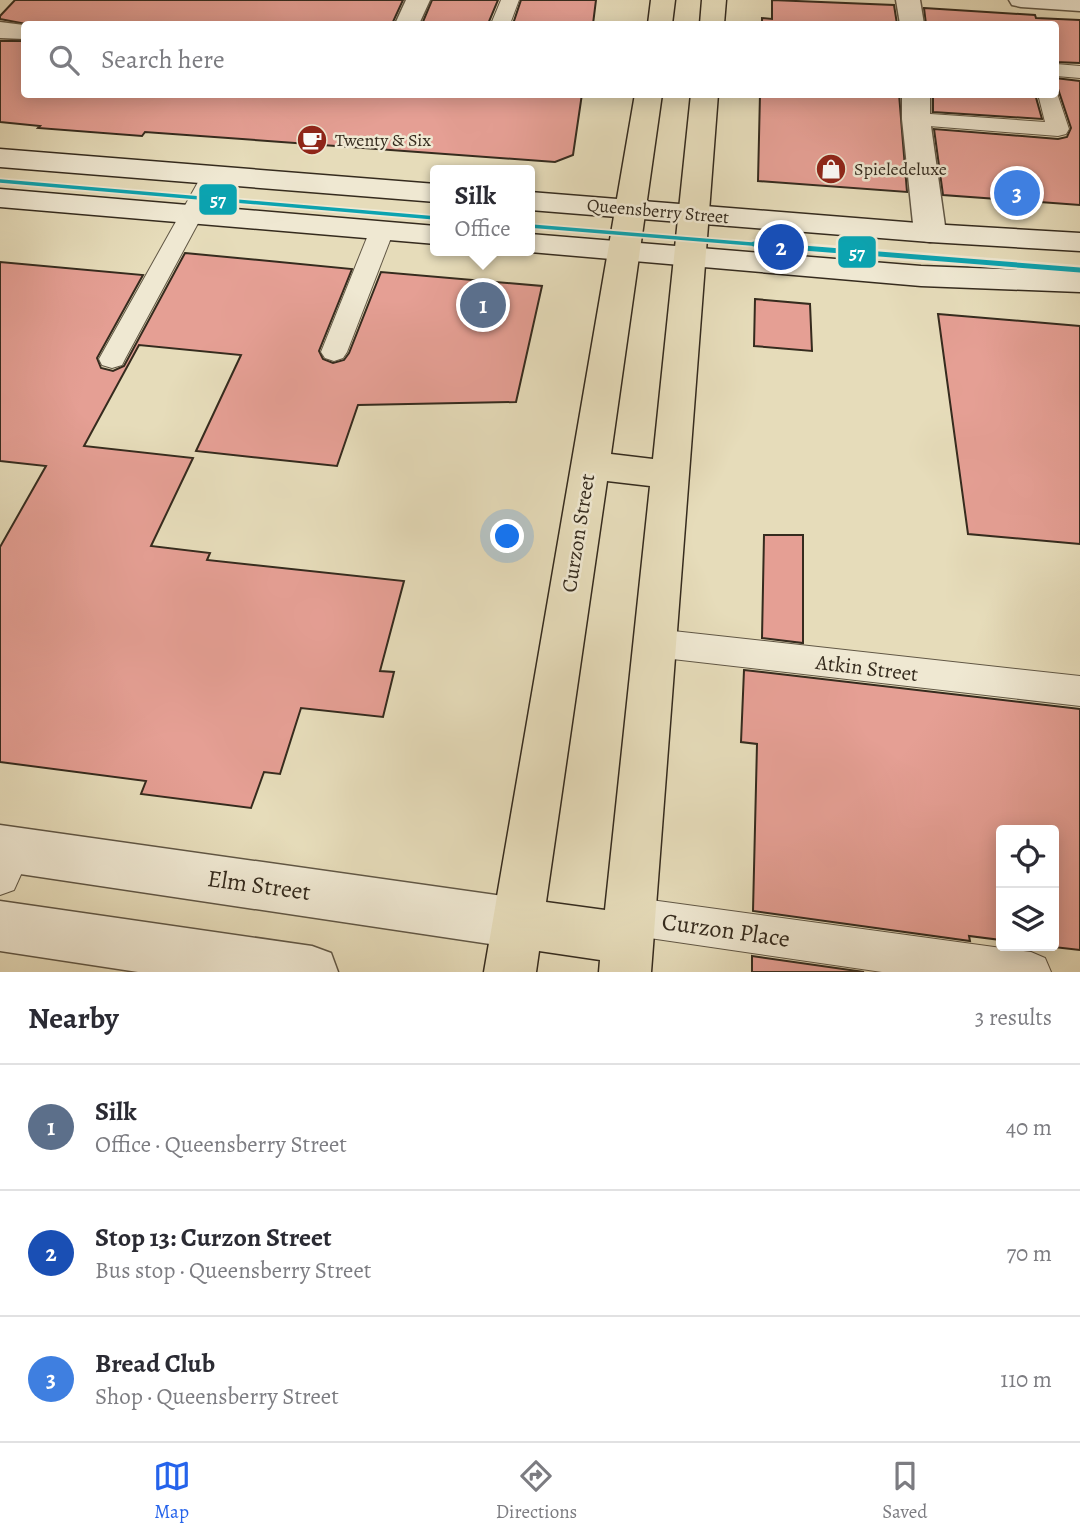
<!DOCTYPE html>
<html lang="en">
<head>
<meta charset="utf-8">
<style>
	:root { --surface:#fff; --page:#f2f2f3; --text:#2b2b33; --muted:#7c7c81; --line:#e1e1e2; --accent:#2563eb }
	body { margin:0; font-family:Alegreya,serif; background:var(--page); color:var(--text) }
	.controls { position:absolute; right:21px; bottom:21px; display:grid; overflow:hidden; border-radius:7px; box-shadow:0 4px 18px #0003 }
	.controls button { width:63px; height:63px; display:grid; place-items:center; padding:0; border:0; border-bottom:2px solid var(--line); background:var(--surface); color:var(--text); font:35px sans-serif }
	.you { position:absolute; left:508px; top:537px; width:24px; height:24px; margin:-18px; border:5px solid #fff; border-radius:50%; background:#1a73e8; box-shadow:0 0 0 10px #1a73e833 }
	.badge { display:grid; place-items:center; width:46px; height:46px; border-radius:50%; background:var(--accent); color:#fff; font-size:23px; font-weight:700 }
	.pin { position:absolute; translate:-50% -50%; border:4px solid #fff; box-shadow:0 2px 7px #0006 }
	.popup { position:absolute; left:430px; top:165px; width:105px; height:91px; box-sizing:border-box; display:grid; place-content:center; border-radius:7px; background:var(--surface); filter:drop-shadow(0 2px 5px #0005); font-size:23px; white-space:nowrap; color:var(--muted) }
	.popup b { font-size:26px; color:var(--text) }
	.popup::after { content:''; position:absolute; left:50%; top:100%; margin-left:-14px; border:14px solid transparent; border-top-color:var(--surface) }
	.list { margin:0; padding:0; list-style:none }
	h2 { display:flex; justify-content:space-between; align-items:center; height:91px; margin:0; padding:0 28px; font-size:30px }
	h2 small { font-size:23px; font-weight:400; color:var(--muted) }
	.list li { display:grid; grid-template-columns:46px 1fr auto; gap:21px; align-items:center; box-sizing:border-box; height:126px; padding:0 28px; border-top:2px solid var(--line) }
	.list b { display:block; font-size:26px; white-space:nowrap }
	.list p { margin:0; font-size:23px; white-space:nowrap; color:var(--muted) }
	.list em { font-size:23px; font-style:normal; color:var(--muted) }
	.icon { flex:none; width:38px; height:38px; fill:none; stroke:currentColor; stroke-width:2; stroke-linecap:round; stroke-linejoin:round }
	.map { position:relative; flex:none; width:1080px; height:972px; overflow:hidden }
	.search { position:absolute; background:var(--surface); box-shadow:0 4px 18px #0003; left:21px; right:21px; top:21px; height:77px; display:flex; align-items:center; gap:18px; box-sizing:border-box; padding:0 24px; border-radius:7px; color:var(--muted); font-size:26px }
	.sheet { height:469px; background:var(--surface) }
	nav { display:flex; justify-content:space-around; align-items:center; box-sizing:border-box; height:98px; border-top:2px solid var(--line); background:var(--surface); font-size:19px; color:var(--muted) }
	nav a { display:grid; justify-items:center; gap:4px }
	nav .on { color:var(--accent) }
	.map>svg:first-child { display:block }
	.building { fill:#e59f94; stroke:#352b1e; stroke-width:2 }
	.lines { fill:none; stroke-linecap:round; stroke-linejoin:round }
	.lane-casing { stroke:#615745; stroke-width:2 }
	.street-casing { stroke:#615745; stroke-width:3 }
	.secondary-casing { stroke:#352b1e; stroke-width:3 }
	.highway-casing { stroke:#352b1e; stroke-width:3 }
	.lane { fill:#efe8d2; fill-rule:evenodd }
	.street { fill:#efe8d2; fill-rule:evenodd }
	.secondary { fill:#efe8d2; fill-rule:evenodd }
	.highway { fill:#e6dcba; fill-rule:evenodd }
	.tram-1-far1-casing { stroke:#efe8d2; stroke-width:7 }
	.tram-1-casing { stroke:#efe8d2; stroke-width:10 }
	.tram-1-far1 { stroke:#0ba3b0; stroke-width:3.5 }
	.tram-1 { stroke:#0ba3b0; stroke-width:5 }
	.labels { text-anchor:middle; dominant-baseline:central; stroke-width:5; stroke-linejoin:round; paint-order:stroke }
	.far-poi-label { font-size:18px; fill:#352b1e; stroke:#efe8d2; text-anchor:start }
	.far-street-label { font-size:18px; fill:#352b1e; stroke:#efe8d2 }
	.street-label { font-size:21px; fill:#352b1e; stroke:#efe8d2 }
	.near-street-label { font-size:24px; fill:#352b1e; stroke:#efe8d2 }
	.line-badge { stroke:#efe8d2; stroke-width:2.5 }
	.badge-label { font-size:19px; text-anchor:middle; font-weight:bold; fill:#fff }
</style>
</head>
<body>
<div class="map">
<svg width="1080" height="972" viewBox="0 0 1080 972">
	<rect width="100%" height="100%" fill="#e6dcba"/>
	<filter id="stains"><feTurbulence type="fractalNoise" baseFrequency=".00286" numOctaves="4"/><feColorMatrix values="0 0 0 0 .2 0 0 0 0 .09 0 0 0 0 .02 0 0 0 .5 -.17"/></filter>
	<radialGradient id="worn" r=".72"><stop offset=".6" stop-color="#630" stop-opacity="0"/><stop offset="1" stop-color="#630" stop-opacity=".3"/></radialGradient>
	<g class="building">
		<polygon points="15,0 403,0 392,24 26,24 0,19 0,16"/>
		<polygon points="432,0 498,0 488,24 422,24"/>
		<polygon points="521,0 596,0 593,24 513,24"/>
		<polygon points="772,0 894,5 897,24 762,24 762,18 772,19"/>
		<polygon points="924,8 1035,15 1036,18 1080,20 1080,63 1055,62 1055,24 926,24"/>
		<polygon points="0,41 24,41 24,94 582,94 573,155 555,162 145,132 142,136 38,128 40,126 0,122"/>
		<polygon points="1055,78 1080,81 1080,205 943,195 934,129 1058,139 1067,137 1071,128 1058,89 1055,87"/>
		<polygon points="760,94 899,94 907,192 758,181"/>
		<polygon points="933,94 1035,94 1042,119 933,112"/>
		<polygon points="185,253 352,269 319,351 323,359 333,363 344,360 349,353 381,272 542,286 516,402 358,405 337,466 196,451 241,355 139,345 84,446 193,458 151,546 210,553 207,560 404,581 380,671 394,672 383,717 301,708 280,774 264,772 251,808 141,794 146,781 0,762 0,547 46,466 0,461 0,262 143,275 97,358 101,368 113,371 124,366"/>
		<polygon points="755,299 810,304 812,351 754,346"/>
		<polygon points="938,314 1080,326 1080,544 968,534"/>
		<polygon points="764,535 803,535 803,643 762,638"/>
		<polygon points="744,670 1080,709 1080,950 1045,946 1054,946 1054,830 1001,830 1001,940 969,936 970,941 753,911 757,744 741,742"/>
		<polygon points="752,956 864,972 752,972"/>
	</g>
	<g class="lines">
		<g class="lane-casing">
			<g id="lane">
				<polygon points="501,0 519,0 510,24 491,24"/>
				<polygon points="1056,64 1080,66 1080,78 1056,76"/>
				<polygon points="1056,90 1069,129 1066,134 1058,136 916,125 908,124 905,119 908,114 916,113 1045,122 1038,94 1056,94"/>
				<polygon points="213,168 221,170 224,175 125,359 122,365 112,368 102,365 99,359 202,175 205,170"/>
				<polygon points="382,223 390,225 394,230 347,352 343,358 334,361 325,358 321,352 370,230 374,225"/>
				<polygon points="655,629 1080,676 1080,706 655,657 643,653 638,643 643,633"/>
				<polygon points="13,832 26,837 32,850 14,890 0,895 0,837"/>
				<polygon points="629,897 1031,952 1045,958 1051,972 882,972 629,935 615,930 609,916 615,902"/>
			</g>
		</g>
		<g class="street-casing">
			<g id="street">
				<polygon points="406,0 430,0 419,24 395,24"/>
				<polygon points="896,0 920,0 924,24 900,24"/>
				<polygon points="1009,0 1080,0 1080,11 1021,7 1012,5"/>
				<polygon points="0,22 24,25 24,39 0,38"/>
				<polygon points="902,94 930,94 930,119 946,233 941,240 930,242 919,240 914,233 902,119"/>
				<polygon points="0,825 517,898 535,905 543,923 535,941 517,948 0,871"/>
				<polygon points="0,901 312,946 331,953 338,972 138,972 0,951"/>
			</g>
		</g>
		<g class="secondary-casing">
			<g id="secondary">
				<polygon points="0,149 436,184 436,202 0,167"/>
				<polygon points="0,189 436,226 436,244 0,207"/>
				<polygon points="530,192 930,224 1080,233 1080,251 930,242 530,210"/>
				<polygon points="530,234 921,266 1080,272 1080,292 921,286 530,252 523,251 530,251"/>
			</g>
		</g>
		<g class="highway-casing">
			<g id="highway">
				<polygon points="651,0 675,0 672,24 648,24"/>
				<polygon points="702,0 726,0 724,24 700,24"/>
				<path d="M635 94H662L611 454 653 459 691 94H718L651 972H599L600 960 539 951 536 972H484ZM607 481 650 486 605 910 546 902Z"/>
			</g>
		</g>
		<use href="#lane" class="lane"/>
		<use href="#street" class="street"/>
		<use href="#secondary" class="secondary"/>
		<use href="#highway" class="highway"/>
		<g class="tram-1-far1-casing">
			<g id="tram-1-far1">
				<polyline points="0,181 436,218"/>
				<polyline points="530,226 776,246"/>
			</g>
		</g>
		<g class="tram-1-casing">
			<polyline id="tram-1" points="754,244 1080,270"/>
		</g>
		<use href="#tram-1-far1" class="tram-1-far1"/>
		<use href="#tram-1" class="tram-1"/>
	</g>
	<defs>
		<g id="cafe-disc" transform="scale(1.575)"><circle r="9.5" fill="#8f2418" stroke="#efe8d2"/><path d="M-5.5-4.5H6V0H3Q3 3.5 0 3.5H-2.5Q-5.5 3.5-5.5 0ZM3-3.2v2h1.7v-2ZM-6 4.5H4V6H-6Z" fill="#fff"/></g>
		<g id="shop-disc" transform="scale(1.575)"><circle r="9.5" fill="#8f2418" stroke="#efe8d2"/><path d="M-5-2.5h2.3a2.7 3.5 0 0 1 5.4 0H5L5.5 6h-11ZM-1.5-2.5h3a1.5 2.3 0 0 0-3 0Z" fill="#fff"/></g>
	</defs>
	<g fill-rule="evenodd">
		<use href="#cafe-disc" x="312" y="140"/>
		<use href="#shop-disc" x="831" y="169"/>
	</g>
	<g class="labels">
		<g class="far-poi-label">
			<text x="335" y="140">Twenty &amp; Six</text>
			<text x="854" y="169">Spieledeluxe</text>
		</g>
		<g class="far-street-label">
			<text transform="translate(658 211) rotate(5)">Queensberry Street</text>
		</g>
		<g class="street-label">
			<text transform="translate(578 533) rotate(-81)">Curzon Street</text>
			<text transform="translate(867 668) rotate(7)">Atkin Street</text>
		</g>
		<g class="near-street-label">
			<text transform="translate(259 885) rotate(8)">Elm Street</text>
			<text transform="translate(726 930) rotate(8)">Curzon Place</text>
		</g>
	</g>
	<g class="line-badge">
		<rect x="198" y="183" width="40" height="33" rx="7" fill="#0ba3b0"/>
		<rect x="837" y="235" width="40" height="34" rx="7" fill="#0ba3b0"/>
	</g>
	<g class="badge-label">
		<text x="218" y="206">57</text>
		<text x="857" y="259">57</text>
	</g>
	<rect width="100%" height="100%" filter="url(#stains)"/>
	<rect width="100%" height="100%" fill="url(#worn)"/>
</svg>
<div class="controls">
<button><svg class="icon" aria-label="locate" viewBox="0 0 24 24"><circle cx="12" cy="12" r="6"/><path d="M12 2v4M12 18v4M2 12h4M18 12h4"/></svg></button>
<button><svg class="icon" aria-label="layers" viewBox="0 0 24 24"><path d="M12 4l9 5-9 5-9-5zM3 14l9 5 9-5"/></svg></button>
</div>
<div class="you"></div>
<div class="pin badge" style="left:483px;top:305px;background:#5c6f8a">1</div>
<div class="popup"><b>Silk</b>Office</div>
<div class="pin badge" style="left:781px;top:247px;background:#1a4fb4">2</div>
<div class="pin badge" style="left:1017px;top:193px;background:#3f7fe0">3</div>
<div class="search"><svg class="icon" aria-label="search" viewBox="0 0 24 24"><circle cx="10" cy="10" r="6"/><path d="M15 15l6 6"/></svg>Search here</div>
</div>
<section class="sheet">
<h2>Nearby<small>3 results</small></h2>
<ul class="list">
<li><span class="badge" style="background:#5c6f8a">1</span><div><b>Silk</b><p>Office · Queensberry Street</p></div><em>40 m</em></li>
<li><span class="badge" style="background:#1a4fb4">2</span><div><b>Stop 13: Curzon Street</b><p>Bus stop · Queensberry Street</p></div><em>70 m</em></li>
<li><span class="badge" style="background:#3f7fe0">3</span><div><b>Bread Club</b><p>Shop · Queensberry Street</p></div><em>110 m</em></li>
</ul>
</section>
<nav>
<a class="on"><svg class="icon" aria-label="map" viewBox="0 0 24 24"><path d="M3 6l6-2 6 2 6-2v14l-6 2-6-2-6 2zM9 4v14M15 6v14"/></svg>Map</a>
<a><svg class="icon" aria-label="directions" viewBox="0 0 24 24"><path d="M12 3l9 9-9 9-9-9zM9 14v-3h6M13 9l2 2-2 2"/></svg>Directions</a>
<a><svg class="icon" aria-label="saved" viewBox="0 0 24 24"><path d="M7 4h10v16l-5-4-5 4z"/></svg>Saved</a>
</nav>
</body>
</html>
